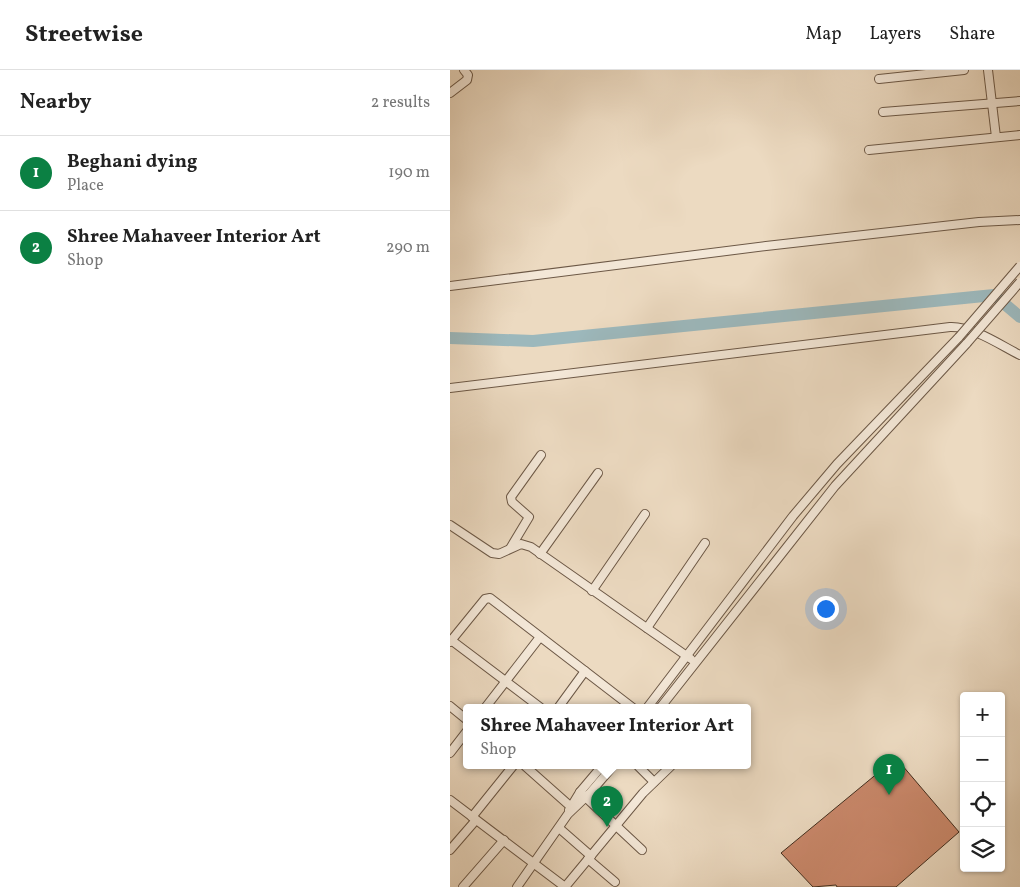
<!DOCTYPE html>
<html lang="en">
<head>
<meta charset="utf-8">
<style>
	:root { --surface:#fff; --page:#f6f6f6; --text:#222; --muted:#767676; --line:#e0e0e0; --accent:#0b8043 }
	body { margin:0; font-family:Vollkorn,serif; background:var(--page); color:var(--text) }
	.controls { position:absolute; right:15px; bottom:15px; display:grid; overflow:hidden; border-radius:5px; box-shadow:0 1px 4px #0004 }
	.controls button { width:45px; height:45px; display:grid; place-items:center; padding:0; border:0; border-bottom:1px solid var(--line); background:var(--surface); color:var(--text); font:25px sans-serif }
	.you { position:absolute; left:375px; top:538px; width:18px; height:18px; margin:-12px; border:4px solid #fff; border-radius:50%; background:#1a73e8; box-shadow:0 0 0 8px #1a73e833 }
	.badge { display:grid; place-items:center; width:32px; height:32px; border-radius:50%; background:var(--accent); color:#fff; font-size:16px; font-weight:700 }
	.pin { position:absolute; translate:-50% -41px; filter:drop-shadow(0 1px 2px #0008) }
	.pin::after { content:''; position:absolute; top:26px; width:18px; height:15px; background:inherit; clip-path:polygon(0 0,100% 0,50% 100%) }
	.popup { position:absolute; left:13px; top:634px; width:288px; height:65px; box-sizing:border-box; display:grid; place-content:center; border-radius:5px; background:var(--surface); filter:drop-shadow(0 1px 4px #0005); font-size:16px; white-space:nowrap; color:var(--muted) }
	.popup b { font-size:19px; color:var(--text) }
	.popup::after { content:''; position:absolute; left:50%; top:100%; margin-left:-10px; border:10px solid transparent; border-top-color:var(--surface) }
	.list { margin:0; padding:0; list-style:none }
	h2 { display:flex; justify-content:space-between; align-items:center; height:65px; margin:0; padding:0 20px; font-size:21px }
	h2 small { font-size:16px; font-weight:400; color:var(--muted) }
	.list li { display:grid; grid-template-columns:32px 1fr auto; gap:15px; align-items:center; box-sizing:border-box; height:75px; padding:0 20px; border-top:1px solid var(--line) }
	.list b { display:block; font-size:19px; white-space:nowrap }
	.list p { margin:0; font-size:16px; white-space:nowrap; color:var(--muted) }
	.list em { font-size:16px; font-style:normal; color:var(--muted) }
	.icon { flex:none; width:28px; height:28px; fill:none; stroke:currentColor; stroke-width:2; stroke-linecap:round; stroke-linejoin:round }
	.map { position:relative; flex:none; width:570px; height:817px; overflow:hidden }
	header { display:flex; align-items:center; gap:30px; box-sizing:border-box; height:70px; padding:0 25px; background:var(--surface); border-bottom:1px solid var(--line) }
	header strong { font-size:24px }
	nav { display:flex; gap:28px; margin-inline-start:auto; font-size:18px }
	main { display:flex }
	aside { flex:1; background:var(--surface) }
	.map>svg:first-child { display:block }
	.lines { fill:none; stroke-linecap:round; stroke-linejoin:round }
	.river { stroke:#9cb8bc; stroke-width:12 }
	.building { fill:#ca886b; stroke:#412d1d }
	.minor-casing { stroke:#6c5846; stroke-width:10 }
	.minor { stroke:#f3e7d7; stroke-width:8 }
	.minor-bridge-casing { stroke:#6c5846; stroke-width:10; stroke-linecap:butt }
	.minor-bridge { stroke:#f3e7d7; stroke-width:8 }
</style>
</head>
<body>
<header>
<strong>Streetwise</strong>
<nav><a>Map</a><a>Layers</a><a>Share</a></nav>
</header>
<main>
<aside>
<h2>Nearby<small>2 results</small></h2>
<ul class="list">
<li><span class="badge">1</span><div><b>Beghani dying</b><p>Place</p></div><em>190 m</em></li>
<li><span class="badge">2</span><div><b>Shree Mahaveer Interior Art</b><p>Shop</p></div><em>290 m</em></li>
</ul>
</aside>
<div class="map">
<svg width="570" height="817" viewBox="0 0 570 817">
	<rect width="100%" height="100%" fill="#ecdac1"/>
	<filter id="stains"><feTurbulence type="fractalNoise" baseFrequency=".004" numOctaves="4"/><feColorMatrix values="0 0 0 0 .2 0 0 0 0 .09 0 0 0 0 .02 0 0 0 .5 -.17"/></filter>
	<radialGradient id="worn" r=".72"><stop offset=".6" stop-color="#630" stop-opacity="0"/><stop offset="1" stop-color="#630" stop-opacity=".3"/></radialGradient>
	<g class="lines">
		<polyline class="river" points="0,268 83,271 544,225 570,247"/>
	</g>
	<polygon class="building" points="446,688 509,762 446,817 387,817 386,815 363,817 331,783"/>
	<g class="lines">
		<g class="minor-casing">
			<g id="minor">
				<polyline points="538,0 546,67"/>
				<polyline points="429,9 514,0"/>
				<polyline points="0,23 17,10 18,5 14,0"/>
				<polyline points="433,42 570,31"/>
				<polyline points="419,80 570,65"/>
				<polyline points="0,216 316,176 529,152 570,150"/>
				<path d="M0 318 500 257C523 256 550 275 570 285"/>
				<polyline points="0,455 42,483 49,484 71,474 81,477 241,589"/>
				<polyline points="61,477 79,447 62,432 61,427 91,385"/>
				<polyline points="90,484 148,403"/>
				<polyline points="142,521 195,444"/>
				<polyline points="197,558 255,473"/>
				<polyline points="1,570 91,638"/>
				<polyline points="0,572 35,529 40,528 183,638"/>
				<polyline points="0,636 17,650"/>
				<polyline points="35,638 90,567"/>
				<polyline points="108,638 135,601"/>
				<polyline points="197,638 343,446 387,394 509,267"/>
				<polyline points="210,638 385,416 517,273"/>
				<polyline points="0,683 17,661"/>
				<polyline points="75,696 120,736"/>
				<polyline points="188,696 204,712"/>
				<polyline points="130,722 192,780"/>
				<polyline points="0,730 115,817"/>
				<polyline points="119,740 130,722 152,696"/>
				<polyline points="22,747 63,696"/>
				<polyline points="109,758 141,786"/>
				<polyline points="0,780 26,750"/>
				<polyline points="138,789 165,812"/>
				<polyline points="13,817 54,770"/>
				<polyline points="67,817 118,744 139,724 163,696"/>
				<polyline points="115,817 193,723 221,696"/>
			</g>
		</g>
		<use href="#minor" class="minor"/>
		<g class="minor-bridge-casing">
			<g id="minor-bridge">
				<polyline points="509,267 570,196"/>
				<polyline points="517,273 570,212"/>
			</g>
		</g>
		<use href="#minor-bridge" class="minor-bridge"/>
	</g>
	<rect width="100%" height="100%" filter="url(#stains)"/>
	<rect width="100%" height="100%" fill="url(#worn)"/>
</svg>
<div class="controls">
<button>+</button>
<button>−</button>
<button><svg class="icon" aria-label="locate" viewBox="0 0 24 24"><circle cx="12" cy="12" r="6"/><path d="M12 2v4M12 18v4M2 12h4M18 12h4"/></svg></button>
<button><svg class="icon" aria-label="layers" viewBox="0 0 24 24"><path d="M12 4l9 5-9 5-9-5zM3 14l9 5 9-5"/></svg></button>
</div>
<div class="you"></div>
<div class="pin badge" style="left:439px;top:725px">1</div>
<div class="pin badge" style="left:157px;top:757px">2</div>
<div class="popup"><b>Shree Mahaveer Interior Art</b>Shop</div>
</div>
</main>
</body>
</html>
